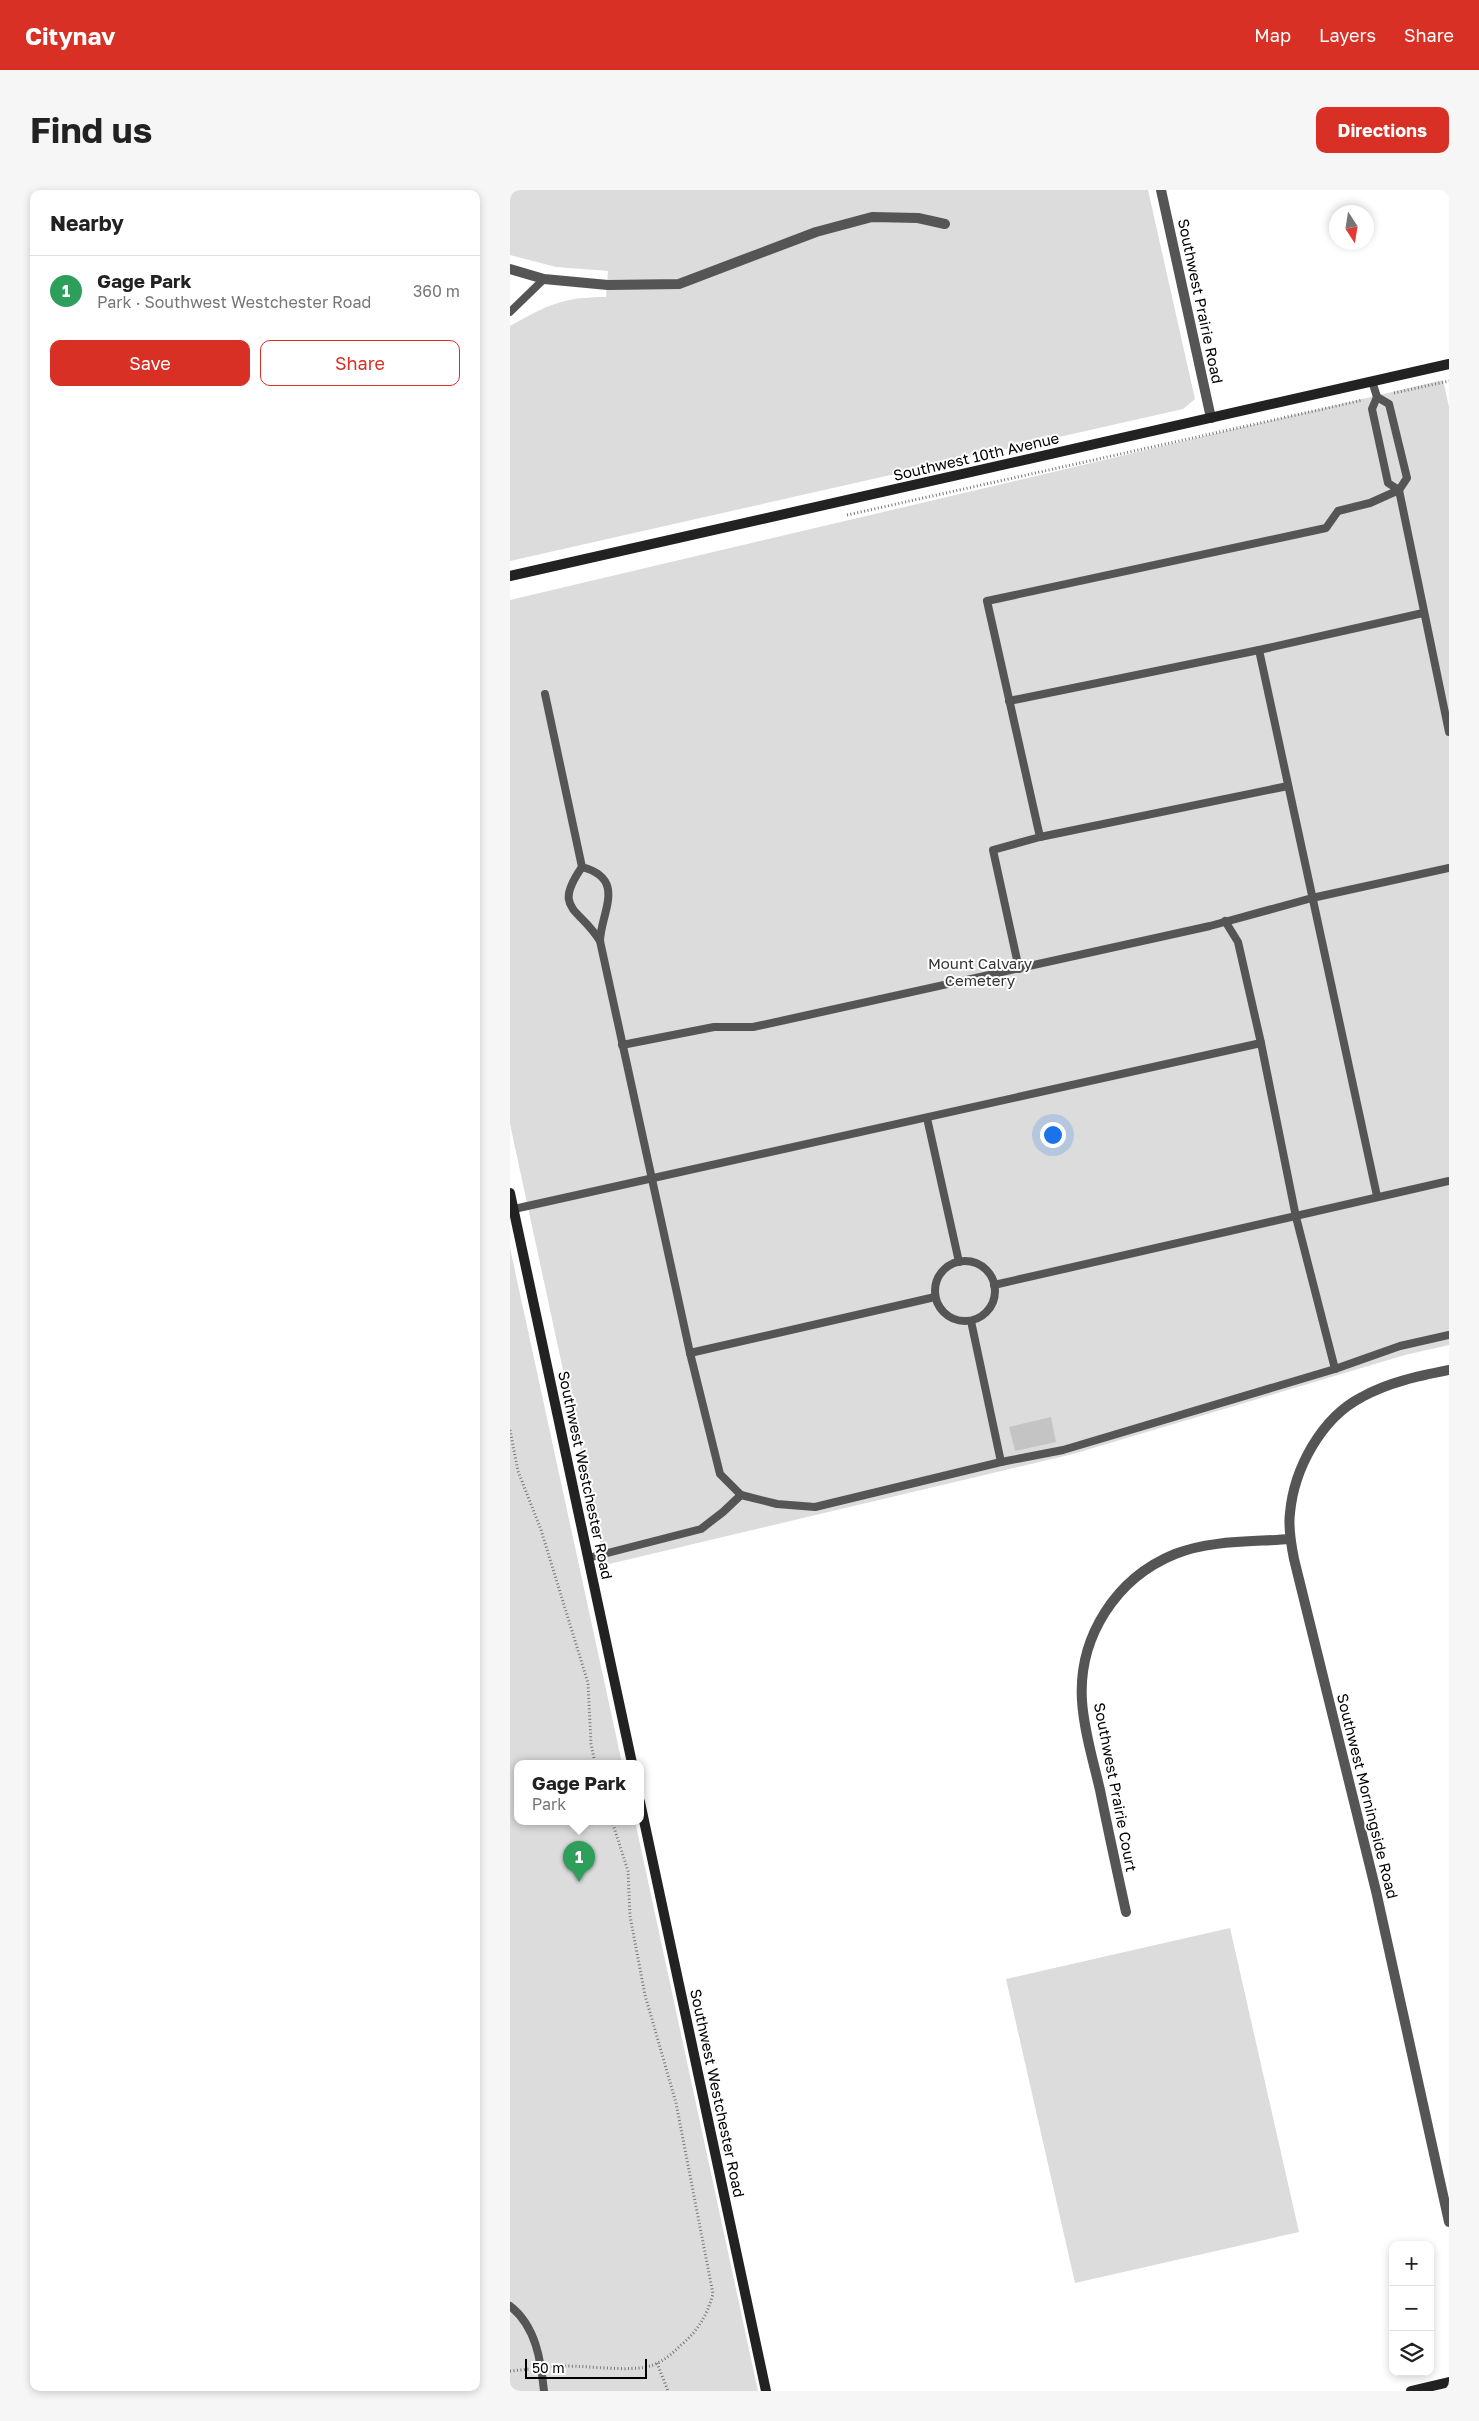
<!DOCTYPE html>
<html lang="en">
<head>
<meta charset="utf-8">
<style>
	:root { --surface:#fff; --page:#f6f6f6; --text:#222; --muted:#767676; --line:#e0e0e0; --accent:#d93025 }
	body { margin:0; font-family:"Golos Text",sans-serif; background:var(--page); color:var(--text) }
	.controls { position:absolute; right:15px; bottom:15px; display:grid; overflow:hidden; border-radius:10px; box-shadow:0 2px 8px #0003 }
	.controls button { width:45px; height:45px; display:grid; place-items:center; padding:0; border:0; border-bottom:1px solid var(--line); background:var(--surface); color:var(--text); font:25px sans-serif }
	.compass { position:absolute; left:819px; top:15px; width:45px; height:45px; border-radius:50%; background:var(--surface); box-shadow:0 2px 8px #0003; rotate:168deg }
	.scale { position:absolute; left:15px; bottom:12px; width:122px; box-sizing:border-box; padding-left:5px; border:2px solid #000; border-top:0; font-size:14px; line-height:18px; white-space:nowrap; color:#000; -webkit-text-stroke:4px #fff; paint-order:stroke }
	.you { position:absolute; left:542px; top:944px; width:18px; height:18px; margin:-12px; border:4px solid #fff; border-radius:50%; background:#1a73e8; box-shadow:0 0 0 8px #1a73e833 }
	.badge { display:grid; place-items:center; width:32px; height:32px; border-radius:50%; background:var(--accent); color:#fff; font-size:16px; font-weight:700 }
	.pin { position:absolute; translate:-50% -41px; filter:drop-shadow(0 1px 2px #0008) }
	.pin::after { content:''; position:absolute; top:26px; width:18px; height:15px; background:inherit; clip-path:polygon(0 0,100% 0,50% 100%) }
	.popup { position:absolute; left:4px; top:1570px; width:130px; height:65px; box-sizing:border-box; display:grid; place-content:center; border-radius:10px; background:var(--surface); filter:drop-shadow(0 1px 4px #0005); font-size:16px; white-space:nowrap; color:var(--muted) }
	.popup b { font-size:19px; color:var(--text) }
	.popup::after { content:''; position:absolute; left:50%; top:100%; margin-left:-10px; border:10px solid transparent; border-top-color:var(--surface) }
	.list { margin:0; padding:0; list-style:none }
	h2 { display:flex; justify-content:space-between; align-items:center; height:65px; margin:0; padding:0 20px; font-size:21px }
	h2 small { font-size:16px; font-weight:400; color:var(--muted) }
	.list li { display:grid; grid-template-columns:32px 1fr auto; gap:15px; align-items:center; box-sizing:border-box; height:70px; padding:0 20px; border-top:1px solid var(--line) }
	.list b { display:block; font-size:19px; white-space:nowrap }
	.list p { margin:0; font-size:16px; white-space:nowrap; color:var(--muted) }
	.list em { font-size:16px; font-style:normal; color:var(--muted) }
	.actions { display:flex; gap:10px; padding:15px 20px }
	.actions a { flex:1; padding:11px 0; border:1px solid var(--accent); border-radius:10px; text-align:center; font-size:18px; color:var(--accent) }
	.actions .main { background:var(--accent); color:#fff }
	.icon { flex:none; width:28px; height:28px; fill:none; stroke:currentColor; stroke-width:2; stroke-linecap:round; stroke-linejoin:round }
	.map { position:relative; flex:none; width:939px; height:2201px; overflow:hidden; border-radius:10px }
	header { display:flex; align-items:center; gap:30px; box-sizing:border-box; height:70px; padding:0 25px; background:var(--accent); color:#fff }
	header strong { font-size:24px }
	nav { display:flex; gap:28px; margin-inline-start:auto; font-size:18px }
	.intro { display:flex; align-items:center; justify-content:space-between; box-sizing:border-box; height:120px; padding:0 30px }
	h1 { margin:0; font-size:35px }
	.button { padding:12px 22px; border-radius:10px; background:var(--accent); color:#fff; font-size:18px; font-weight:700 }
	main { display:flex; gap:30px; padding:0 30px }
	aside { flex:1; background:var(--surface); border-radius:10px; box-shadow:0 2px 8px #0003 }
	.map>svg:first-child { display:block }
	.green { fill:#dcdcdc }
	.building { fill:#c4c4c4 }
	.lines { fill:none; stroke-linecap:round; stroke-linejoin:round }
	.path { stroke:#777; stroke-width:3; stroke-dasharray:1 2.5; stroke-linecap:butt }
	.lane { stroke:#555; stroke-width:8 }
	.street { stroke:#555; stroke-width:10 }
	.secondary { stroke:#222; stroke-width:10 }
	.labels { text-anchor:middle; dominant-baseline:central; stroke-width:4; stroke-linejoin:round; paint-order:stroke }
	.street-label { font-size:15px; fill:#000; stroke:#fff }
	.park-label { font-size:15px; fill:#333; stroke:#fff }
</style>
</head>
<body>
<header>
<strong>Citynav</strong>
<nav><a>Map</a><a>Layers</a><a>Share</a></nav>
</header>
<div class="intro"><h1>Find us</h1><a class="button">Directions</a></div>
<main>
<aside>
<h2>Nearby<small></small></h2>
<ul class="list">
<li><span class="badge" style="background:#2e9e5b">1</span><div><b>Gage Park</b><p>Park · Southwest Westchester Road</p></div><em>360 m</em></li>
</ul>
<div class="actions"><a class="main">Save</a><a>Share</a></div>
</aside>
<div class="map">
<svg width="939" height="2201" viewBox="0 0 939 2201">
	<rect width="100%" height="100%" fill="#fff"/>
	<g class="green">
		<path d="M0 0H638L685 209 673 219 0 371V136C38 115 52 107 96 107L98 81 46 77 0 65Z"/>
		<polygon points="933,190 939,217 939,1155 895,1165 563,1264 95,1375 0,934 0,410"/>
		<polygon points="0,1058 112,1573 8,1573 8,1631 125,1631 248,2201 0,2201"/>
		<polygon points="720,1738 789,2042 565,2093 496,1789"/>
	</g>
	<polygon class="building" points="541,1227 546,1252 505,1261 499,1237"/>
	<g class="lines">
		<g class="path">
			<polyline points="884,203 939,191"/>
			<polyline points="337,325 853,210"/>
			<polyline points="0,1240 8,1281 31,1340 78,1493 81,1554 85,1573"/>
			<polyline points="147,2173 158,2201"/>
			<path d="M41 2177C70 2173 119 2184 143 2175 154 2171 163 2163 171 2155 188 2141 197 2125 203 2104L166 1913 135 1805 120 1726 118 1681 102 1631"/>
			<polyline points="0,2181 19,2179"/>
		</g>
		<g class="lane">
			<polyline points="0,122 34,89"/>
			<polyline points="862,191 867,207 862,219 878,293 889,300 939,542"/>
			<polyline points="749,460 867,1006"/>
			<path d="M35 504 72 677C42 720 69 717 90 751"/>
			<polyline points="499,511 749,460 913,423"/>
			<polyline points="530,647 778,596"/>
			<path d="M72 677C117 689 91 722 90 751L180 1163 210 1284 231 1305 267 1314 305 1317 491 1272 553 1260 825 1179 890 1156 939 1145"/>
			<polyline points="715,731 728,752 751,853 786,1027 825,1179"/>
			<polyline points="509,779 483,660 530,647 477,411 816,338 828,321 860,313 889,300 897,288 879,214 867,207"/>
			<polyline points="112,855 204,837 243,837 298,825 700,736 802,708 939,678"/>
			<polyline points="417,928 449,1072"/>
			<polyline points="4,1019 751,853"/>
			<circle cx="455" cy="1101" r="30"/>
			<polyline points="484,1095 939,991"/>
			<polyline points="461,1131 491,1272"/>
			<polyline points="180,1163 425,1107"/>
			<polyline points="78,1368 191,1339 213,1322 231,1305"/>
			<path d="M0 2116C26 2136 31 2171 34 2201"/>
		</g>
		<g class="street">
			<polyline points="651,0 701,228"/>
			<polyline points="0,79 34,89 98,95 169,94 306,42 362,27 408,28 435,34"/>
			<path d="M939 1180C909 1186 879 1192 852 1207 811 1228 784 1279 780 1323 778 1338 781 1354 784 1369L866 1701 939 2032"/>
			<path d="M616 1722C607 1681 598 1640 590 1600 583 1570 574 1541 572 1511 568 1447 606 1388 665 1364 700 1350 743 1352 780 1349"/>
		</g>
		<g class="secondary">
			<polyline points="0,386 939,174"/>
			<polyline points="0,1003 122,1573"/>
			<polyline points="130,1612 256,2201"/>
			<polyline points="901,2201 939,2192"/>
		</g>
	</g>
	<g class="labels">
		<g class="street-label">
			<text transform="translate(691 111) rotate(78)">Southwest Prairie Road</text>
			<text transform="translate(466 266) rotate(-13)">Southwest 10th Avenue</text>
			<text transform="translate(76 1285) rotate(78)">Southwest Westchester Road</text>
			<text transform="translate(606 1597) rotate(79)">Southwest Prairie Court</text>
			<text transform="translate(858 1606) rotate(76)">Southwest Morningside Road</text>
			<text transform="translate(208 1903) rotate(78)">Southwest Westchester Road</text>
		</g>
		<g class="park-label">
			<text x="470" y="773">Mount Calvary<tspan x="470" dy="17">Cemetery</tspan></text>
		</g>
	</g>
</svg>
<div class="controls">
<button>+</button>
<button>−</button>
<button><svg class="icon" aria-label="layers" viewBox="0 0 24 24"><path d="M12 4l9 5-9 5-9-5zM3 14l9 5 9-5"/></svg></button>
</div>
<svg class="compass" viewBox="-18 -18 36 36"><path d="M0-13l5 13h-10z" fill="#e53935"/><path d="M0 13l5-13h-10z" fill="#767676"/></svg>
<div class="scale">50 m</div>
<div class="you"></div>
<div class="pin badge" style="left:69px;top:1692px;background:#2e9e5b">1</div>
<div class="popup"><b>Gage Park</b>Park</div>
</div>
</main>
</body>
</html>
